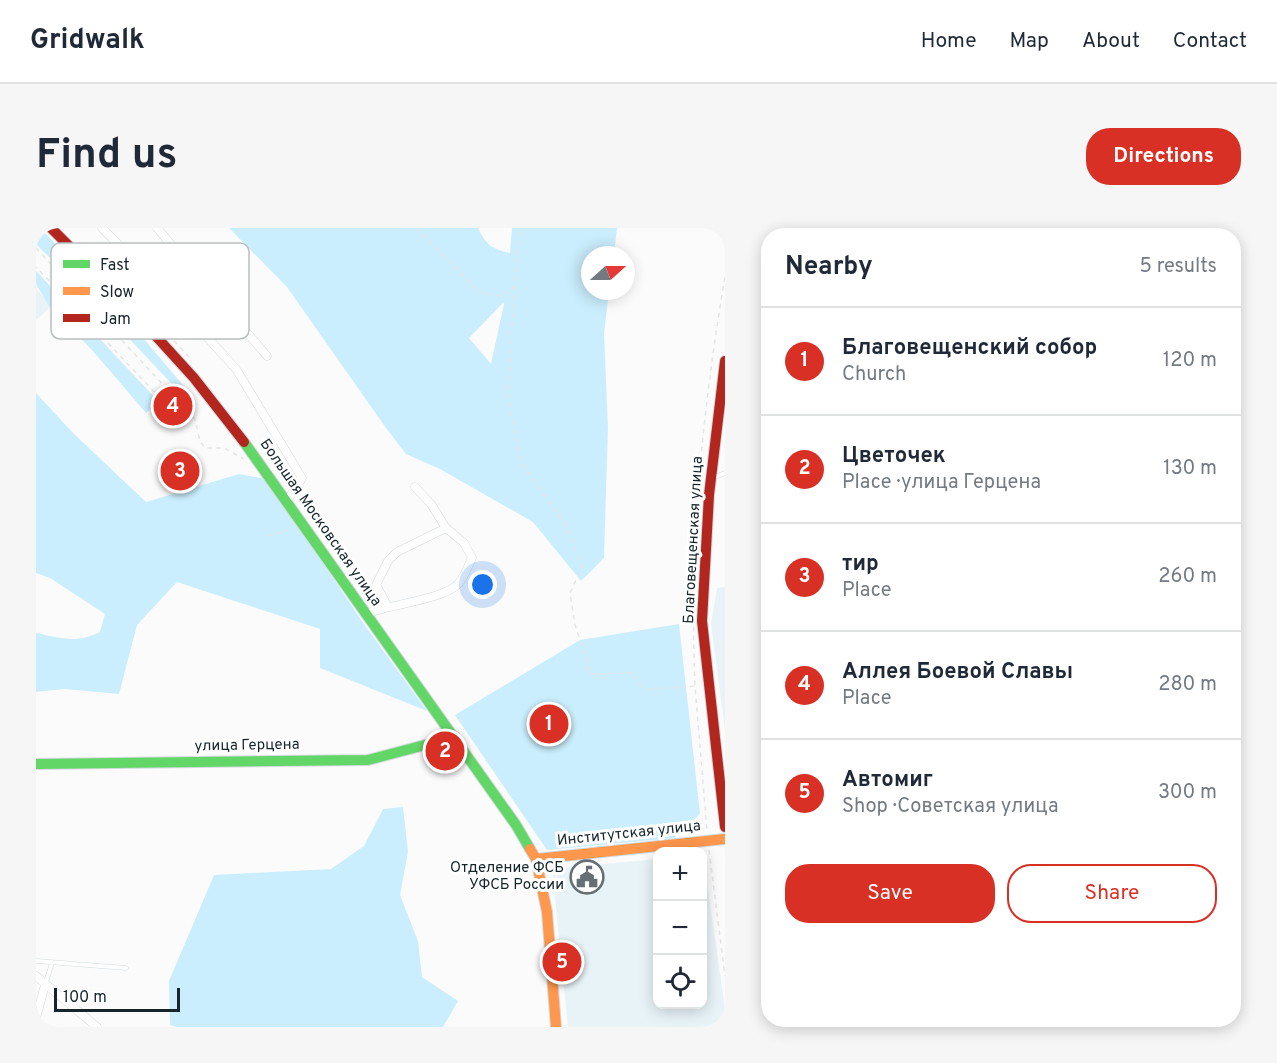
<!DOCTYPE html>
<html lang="en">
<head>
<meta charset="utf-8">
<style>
	:root { --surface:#fff; --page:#f6f6f7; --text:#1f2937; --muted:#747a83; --line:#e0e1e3; --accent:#d93025 }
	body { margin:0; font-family:Overpass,sans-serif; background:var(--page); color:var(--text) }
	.controls { position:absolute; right:18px; bottom:18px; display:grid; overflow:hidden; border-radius:12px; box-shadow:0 3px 15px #0003 }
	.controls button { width:54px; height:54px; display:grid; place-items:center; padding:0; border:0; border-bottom:2px solid var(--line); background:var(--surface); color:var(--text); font:30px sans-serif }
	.compass { position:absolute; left:545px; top:18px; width:54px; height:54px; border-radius:50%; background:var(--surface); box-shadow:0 3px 15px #0003; rotate:69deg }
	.scale { position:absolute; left:18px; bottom:15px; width:126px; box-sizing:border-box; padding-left:6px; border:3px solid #15252b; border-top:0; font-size:16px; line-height:21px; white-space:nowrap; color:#15252b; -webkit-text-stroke:4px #fff; paint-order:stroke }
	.you { position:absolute; left:447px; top:357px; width:21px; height:21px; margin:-15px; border:4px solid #fff; border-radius:50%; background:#1a73e8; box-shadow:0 0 0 9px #1a73e833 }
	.badge { display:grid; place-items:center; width:39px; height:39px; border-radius:50%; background:var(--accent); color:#fff; font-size:20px; font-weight:700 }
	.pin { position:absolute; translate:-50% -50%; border:3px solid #fff; box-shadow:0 2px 6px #0006 }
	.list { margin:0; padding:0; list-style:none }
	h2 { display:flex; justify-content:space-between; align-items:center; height:78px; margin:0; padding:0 24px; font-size:26px }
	h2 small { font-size:20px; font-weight:400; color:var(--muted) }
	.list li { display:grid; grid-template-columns:39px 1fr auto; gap:18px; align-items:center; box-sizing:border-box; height:108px; padding:0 24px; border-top:2px solid var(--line) }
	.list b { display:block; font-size:22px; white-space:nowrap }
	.list p { margin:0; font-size:20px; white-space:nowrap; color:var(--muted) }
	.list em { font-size:20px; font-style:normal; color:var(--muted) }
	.actions { display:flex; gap:12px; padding:18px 24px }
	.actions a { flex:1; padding:14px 0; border:2px solid var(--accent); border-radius:24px; text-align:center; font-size:21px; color:var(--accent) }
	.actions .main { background:var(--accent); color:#fff }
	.icon { flex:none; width:33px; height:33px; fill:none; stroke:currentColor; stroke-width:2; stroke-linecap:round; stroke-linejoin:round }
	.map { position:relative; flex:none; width:689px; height:799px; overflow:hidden; border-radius:24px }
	header { display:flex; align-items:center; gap:36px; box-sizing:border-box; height:84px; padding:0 30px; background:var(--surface); border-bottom:2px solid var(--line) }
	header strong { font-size:28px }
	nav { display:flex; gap:33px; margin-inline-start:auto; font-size:21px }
	.intro { display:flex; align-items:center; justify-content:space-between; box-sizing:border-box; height:144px; padding:0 36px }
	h1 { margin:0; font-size:42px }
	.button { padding:15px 27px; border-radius:24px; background:var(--accent); color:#fff; font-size:21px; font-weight:700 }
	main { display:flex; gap:36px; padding:0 36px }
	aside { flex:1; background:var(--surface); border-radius:24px; box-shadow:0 3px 15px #0003 }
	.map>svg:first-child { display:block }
	.built { fill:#e8f3f8 }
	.green { fill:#caeefd; fill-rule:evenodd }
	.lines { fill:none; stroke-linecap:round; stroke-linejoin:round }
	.lane-casing { stroke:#d3dadf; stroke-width:5 }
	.street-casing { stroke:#d3dadf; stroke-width:9 }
	.fast-casing { stroke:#d3dadf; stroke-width:12 }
	.slow-casing { stroke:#d3dadf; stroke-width:12 }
	.jam-casing { stroke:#d3dadf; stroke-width:12 }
	.path { stroke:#e4e5e5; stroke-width:1.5; stroke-dasharray:4.5 4.5; stroke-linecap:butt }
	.lane { stroke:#fefefe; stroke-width:4 }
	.street { stroke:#fefefe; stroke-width:8 }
	.fast { stroke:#63d668; stroke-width:10 }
	.slow { stroke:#ff974d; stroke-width:10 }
	.jam { stroke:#b3261e; stroke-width:10 }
	.labels { text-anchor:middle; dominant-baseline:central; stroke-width:6; stroke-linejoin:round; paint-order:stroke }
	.street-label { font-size:15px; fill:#15252b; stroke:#fff }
	.poi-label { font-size:15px; fill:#15252b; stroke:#fff; text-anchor:end }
	.key { fill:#fff; stroke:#b9bebf; stroke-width:1.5 }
	.key-label { font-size:16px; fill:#15252b }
</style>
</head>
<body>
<header>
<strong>Gridwalk</strong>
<nav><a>Home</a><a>Map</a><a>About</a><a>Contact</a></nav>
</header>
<div class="intro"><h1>Find us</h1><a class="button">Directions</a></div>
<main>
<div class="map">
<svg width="689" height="799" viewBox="0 0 689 799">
	<rect width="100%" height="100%" fill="#fbfbfb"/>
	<g class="built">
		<polygon points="0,61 16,78 0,92"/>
		<polygon points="689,359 689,501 675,396 681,360"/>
		<polygon points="667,626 689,780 689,799 532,799 516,641 621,631 622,776 666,776"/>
	</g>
	<g class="green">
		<polygon points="0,0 3,0 12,8 79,77 152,163 152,173 70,86 0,16"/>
		<path d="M193 0H442C450 17 456 21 474 25L476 0H581L578 27H554V63H573L568 106 572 200 568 330 545 353 497 294 404 241 370 226 350 200 251 59ZM467 75 468 76 455 136 433 110Z"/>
		<polygon points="0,43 123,174 110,185 57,123 13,78 0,56"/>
		<path d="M0 165 37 205 110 274 203 246 230 251 330 399 391 483 284 440V401L141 354 101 397 83 466 29 461 0 464V405C26 410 39 416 64 404L69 386 14 350 0 345Z"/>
		<polygon points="643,396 664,586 638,610 511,622 419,487 544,412"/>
		<polygon points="367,579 372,624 364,667 382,713 386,749 422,773 407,799 141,799 134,797 133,753 178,647 295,641 328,618 347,581"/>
	</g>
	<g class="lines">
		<g class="lane-casing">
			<g id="lane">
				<polyline points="676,250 689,245"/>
				<polyline points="0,733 90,740"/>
				<polyline points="10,754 16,735"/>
			</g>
		</g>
		<g class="street-casing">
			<g id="street">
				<polyline points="66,0 139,74 200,141 266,250 251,273"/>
				<polyline points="121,0 231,128"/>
				<polyline points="148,84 173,59"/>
				<polyline points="352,379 340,357 352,333 361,324 410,300"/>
				<path d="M330 386C353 376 408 372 423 355 429 348 432 338 436 330L428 315 410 300 395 276 379 259"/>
				<polyline points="0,748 61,799"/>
				<polyline points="0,790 9,757"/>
			</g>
		</g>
		<g class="fast-casing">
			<g id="fast">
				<polyline points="208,214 480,597 494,621"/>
				<polyline points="0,536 332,532 419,509"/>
			</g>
		</g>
		<g class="slow-casing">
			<g id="slow">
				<polyline points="494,621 500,631 511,684 520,799"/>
				<polyline points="500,631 689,611"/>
			</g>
		</g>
		<g class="jam-casing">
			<g id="jam">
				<polyline points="15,0 87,72 158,150 208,214"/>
				<polyline points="689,133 673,267 666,393 689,599"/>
			</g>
		</g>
		<g class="path">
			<polyline points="380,0 444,65 467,68 479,58 484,0"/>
			<polyline points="45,15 83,52 153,129"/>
			<polyline points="0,20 132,162 141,169 146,181 137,188 131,185 124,170 0,39"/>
			<polyline points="479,58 471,165 485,235 530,297 546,339 534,365 539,397 550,430 553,446 596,445 608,462 659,458 671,603"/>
			<polyline points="124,170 131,163"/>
			<polyline points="145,176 159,191 164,213 169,220 188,220 208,231"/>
			<polyline points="231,308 258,300"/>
			<path d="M659 457C653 321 666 183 689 49"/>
			<polyline points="673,622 689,748"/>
		</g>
		<use href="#lane" class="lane"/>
		<use href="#street" class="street"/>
		<use href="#fast" class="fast"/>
		<use href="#slow" class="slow"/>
		<use href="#jam" class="jam"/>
	</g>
	<defs>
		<g id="civic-ring" transform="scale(1.725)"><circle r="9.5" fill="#fff" stroke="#667074" stroke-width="1.5"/><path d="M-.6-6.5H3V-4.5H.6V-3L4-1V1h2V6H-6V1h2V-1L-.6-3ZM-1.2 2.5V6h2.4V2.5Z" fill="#667074"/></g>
	</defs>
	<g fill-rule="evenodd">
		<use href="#civic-ring" x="551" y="649"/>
	</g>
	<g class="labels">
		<g class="street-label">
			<text transform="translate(284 295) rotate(55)">Большая Московская улица</text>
			<text transform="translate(658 312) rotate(-87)">Благовещенская улица</text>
			<text transform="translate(211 518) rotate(-1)">улица Герцена</text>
			<text transform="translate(593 606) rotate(-6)">Институтская улица</text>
		</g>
		<g class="poi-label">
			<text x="528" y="640">Отделение ФСБ<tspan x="528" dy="17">УФСБ России</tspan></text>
		</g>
	</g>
	<rect x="15" y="15" width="198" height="96" rx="9" class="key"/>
	<rect x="27" y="32" width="27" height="8" fill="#63d668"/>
	<rect x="27" y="59" width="27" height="8" fill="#ff974d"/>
	<rect x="27" y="86" width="27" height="8" fill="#b3261e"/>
	<g class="key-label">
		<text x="64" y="42">Fast</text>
		<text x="64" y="69">Slow</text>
		<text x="64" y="96">Jam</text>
	</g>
</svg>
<div class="controls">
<button>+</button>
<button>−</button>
<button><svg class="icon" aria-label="locate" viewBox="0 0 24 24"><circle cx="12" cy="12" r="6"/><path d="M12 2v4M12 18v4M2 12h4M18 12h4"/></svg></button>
</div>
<svg class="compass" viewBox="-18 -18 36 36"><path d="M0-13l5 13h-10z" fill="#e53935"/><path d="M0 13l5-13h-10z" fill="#747a83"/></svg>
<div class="scale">100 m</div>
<div class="you"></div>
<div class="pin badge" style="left:513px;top:496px">1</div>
<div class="pin badge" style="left:409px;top:523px">2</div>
<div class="pin badge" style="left:144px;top:243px">3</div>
<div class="pin badge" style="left:137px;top:178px">4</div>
<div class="pin badge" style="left:526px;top:734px">5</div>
</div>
<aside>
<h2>Nearby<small>5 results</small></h2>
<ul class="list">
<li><span class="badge">1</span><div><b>Благовещенский собор</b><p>Church</p></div><em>120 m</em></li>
<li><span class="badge">2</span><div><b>Цветочек</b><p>Place · улица Герцена</p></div><em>130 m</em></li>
<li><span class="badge">3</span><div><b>тир</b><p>Place</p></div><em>260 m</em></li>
<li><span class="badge">4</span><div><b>Аллея Боевой Славы</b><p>Place</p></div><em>280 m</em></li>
<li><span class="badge">5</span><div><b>Автомиг</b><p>Shop · Советская улица</p></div><em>300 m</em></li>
</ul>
<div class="actions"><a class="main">Save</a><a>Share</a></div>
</aside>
</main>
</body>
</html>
